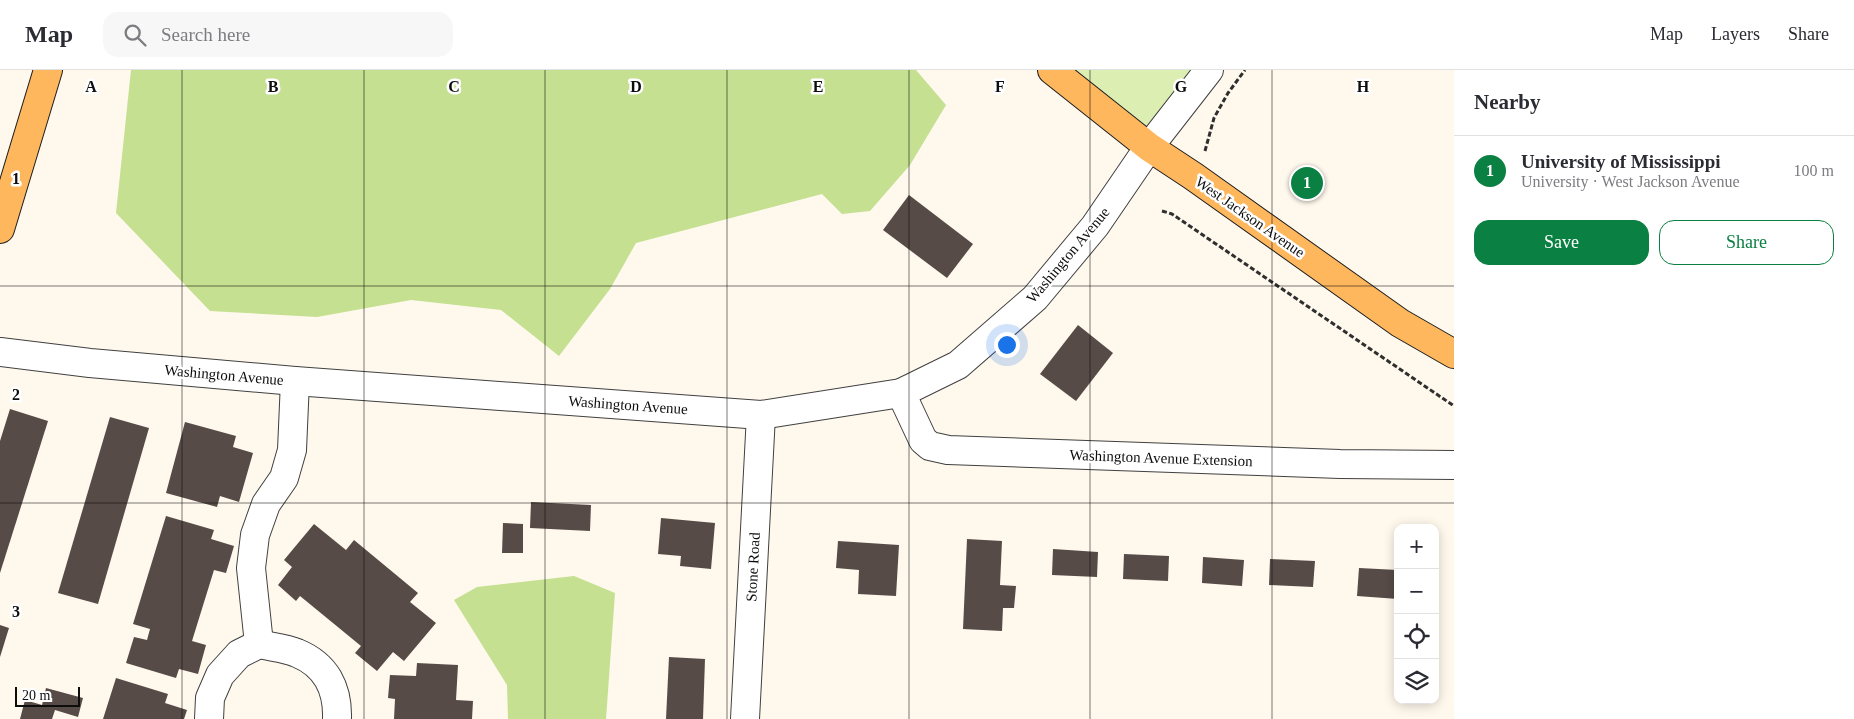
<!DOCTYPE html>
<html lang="en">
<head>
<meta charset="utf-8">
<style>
	:root { --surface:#fff; --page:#f7f7f7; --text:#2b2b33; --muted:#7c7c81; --line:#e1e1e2; --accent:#0b8043 }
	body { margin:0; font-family:Georgia,serif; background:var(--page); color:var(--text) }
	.controls { position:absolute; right:15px; bottom:15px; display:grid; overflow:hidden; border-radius:10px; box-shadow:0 2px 12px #0003 }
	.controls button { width:45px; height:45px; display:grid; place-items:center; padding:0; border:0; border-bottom:1px solid var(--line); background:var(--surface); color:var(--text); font:25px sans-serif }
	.scale { position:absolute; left:15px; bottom:12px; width:65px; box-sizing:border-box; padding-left:5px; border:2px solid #0d0d0d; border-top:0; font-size:14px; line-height:18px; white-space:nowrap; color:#0d0d0d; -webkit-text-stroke:4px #fff; paint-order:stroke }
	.you { position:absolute; left:1006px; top:274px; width:18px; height:18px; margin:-12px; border:4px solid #fff; border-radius:50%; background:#1a73e8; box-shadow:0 0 0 8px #1a73e833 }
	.badge { display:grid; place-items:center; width:32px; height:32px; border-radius:50%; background:var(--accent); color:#fff; font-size:16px; font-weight:700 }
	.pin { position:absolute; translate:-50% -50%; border:2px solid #fff; box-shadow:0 1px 5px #0006 }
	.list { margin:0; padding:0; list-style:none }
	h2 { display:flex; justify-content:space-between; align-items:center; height:65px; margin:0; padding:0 20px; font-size:21px }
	h2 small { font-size:16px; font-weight:400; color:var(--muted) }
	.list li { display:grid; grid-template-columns:32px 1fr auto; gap:15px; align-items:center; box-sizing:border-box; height:70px; padding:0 20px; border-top:1px solid var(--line) }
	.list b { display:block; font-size:19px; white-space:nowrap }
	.list p { margin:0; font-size:16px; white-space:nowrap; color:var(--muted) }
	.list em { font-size:16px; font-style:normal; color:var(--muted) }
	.actions { display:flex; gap:10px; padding:15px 20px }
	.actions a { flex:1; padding:11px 0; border:1px solid var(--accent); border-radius:15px; text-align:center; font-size:18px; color:var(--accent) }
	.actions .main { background:var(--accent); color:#fff }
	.icon { flex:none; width:28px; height:28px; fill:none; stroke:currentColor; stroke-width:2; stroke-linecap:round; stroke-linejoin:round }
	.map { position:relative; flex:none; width:1454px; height:649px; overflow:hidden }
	header { display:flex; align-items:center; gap:30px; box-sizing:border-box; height:70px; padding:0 25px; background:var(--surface); border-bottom:1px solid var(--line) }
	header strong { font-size:24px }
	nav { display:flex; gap:28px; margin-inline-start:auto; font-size:18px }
	.search { width:350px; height:45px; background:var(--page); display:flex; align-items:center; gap:12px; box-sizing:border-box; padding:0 18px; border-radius:15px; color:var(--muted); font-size:19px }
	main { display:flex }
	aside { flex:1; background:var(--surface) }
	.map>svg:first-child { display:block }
	.green { fill:#ddeeb2 }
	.forest { fill:#c4e090 }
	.building { fill:#574b48 }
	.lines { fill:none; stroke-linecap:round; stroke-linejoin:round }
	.minor-casing { stroke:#404040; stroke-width:30 }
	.major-casing { stroke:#1e1e1e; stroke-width:30 }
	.path { stroke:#2f2f2f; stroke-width:3; stroke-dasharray:5 2.5; stroke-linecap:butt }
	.minor { stroke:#fff; stroke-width:28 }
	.major { stroke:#ffb75d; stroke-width:28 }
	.grid { fill:none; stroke:#0d0d0d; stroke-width:1; stroke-opacity:0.55 }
	.labels { text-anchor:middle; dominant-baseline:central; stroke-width:5; stroke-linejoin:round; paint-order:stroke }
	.street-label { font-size:15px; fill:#0d0d0d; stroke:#fff }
	.grid-label { font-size:16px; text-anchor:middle; font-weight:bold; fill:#0d0d0d; stroke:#fff; stroke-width:5; stroke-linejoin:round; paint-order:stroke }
</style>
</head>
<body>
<header>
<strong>Map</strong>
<div class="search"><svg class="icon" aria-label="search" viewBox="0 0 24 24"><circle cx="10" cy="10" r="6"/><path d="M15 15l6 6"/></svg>Search here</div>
<nav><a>Map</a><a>Layers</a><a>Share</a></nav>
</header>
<main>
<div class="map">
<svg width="1454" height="649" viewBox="0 0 1454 649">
	<rect width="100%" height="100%" fill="#fff8ed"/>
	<polygon class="green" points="1052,0 1209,0 1149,77"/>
	<g class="forest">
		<polygon points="131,0 916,0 946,35 910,95 870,141 842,144 822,124 636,173 610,219 559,286 501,240 411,230 317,247 210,241 116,143"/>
		<polygon points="574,506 615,523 606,649 508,649 507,615 454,530 477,517"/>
	</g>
	<g class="building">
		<polygon points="909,125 973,174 947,208 883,160"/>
		<polygon points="1078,255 1113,283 1076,331 1040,304"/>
		<polygon points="10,339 48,351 0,503 0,371"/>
		<polygon points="110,347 149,358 98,534 58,523"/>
		<polygon points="185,352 236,366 233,377 253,383 239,432 220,426 217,437 166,423"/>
		<polygon points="531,432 591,435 590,461 530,458"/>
		<polygon points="166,446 214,460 211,469 234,476 226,503 214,500 192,571 206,575 198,604 179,599 176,608 126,593 134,567 147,570 150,559 133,554"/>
		<polygon points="661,448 715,453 711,499 680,496 681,486 658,484"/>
		<polygon points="503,453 523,454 523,483 502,483"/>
		<polygon points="314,454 346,480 354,470 418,523 410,532 436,553 404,591 393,582 377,601 355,583 361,576 300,526 296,531 278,515 292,497 284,490"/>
		<polygon points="967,469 1002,471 1000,515 1016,516 1014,538 1003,538 1002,561 963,559"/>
		<polygon points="838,471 899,475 896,526 858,524 859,500 836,498"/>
		<polygon points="1053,479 1098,482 1097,507 1052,505"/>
		<polygon points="1124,484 1169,486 1168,511 1123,509"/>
		<polygon points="1203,487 1244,490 1242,516 1202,513"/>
		<polygon points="1270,489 1315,491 1313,517 1269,515"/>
		<polygon points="1359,498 1398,500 1398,529 1357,526"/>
		<polygon points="0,555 9,558 0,587"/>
		<polygon points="669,587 705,589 703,649 666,649"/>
		<polygon points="417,593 458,595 456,630 473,631 472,649 394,649 395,629 388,628 390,605 416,606"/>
		<polygon points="116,608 168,624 165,633 187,640 184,649 103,649"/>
		<polygon points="46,618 83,628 78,647 55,640 52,649 20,649 25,630 42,635"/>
	</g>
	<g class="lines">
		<g class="minor-casing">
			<g id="minor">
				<polyline points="0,282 90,293 295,311 761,345 901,323 958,295 1035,228 1095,156 1149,77 1209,0"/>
				<polyline points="901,323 923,370 930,376 948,380 1340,394 1454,395"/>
				<polyline points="259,574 251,498 255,465 266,434 284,408 292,380 295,311"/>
				<path d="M209 649 210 628 220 605 239 584 259 574C271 577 286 578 297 583 326 595 338 618 337 649"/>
				<polyline points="745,649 761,345"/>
			</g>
		</g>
		<g class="major-casing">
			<g id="major">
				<polyline points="1052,0 1149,77 1193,106 1400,253 1454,284"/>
				<polyline points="0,159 48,0"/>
			</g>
		</g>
		<g class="path">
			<polyline points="1205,81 1214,48 1228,23 1245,0"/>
			<polyline points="1162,141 1172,144 1454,336"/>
		</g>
		<use href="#minor" class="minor"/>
		<use href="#major" class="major"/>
	</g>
	<path class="grid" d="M182 0V649M364 0V649M545 0V649M727 0V649M909 0V649M1090 0V649M1272 0V649M0 216H1454M0 433H1454"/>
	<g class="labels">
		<g class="street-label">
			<text transform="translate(1250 147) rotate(35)">West Jackson Avenue</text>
			<text transform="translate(1068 185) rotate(-50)">Washington Avenue</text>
			<text transform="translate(224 305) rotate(5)">Washington Avenue</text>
			<text transform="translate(628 335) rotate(4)">Washington Avenue</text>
			<text transform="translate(1161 388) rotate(2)">Washington Avenue Extension</text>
			<text transform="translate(753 497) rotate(-87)">Stone Road</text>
		</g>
	</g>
	<g class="grid-label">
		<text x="91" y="22">A</text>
		<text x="273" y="22">B</text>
		<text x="454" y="22">C</text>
		<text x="636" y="22">D</text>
		<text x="818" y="22">E</text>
		<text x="1000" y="22">F</text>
		<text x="1181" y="22">G</text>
		<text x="1363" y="22">H</text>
		<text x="16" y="114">1</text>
		<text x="16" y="330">2</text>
		<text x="16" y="547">3</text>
	</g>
</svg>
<div class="controls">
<button>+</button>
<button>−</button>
<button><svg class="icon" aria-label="locate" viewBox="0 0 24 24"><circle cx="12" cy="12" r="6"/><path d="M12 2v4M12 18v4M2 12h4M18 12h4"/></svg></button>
<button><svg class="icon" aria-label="layers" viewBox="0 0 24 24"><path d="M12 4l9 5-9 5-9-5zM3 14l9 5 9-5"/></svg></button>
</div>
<div class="scale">20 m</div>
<div class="you"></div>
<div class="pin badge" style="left:1307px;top:113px">1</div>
</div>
<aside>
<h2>Nearby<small></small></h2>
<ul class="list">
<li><span class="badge">1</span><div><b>University of Mississippi</b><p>University · West Jackson Avenue</p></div><em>100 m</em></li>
</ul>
<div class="actions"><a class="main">Save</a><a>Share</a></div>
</aside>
</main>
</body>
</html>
